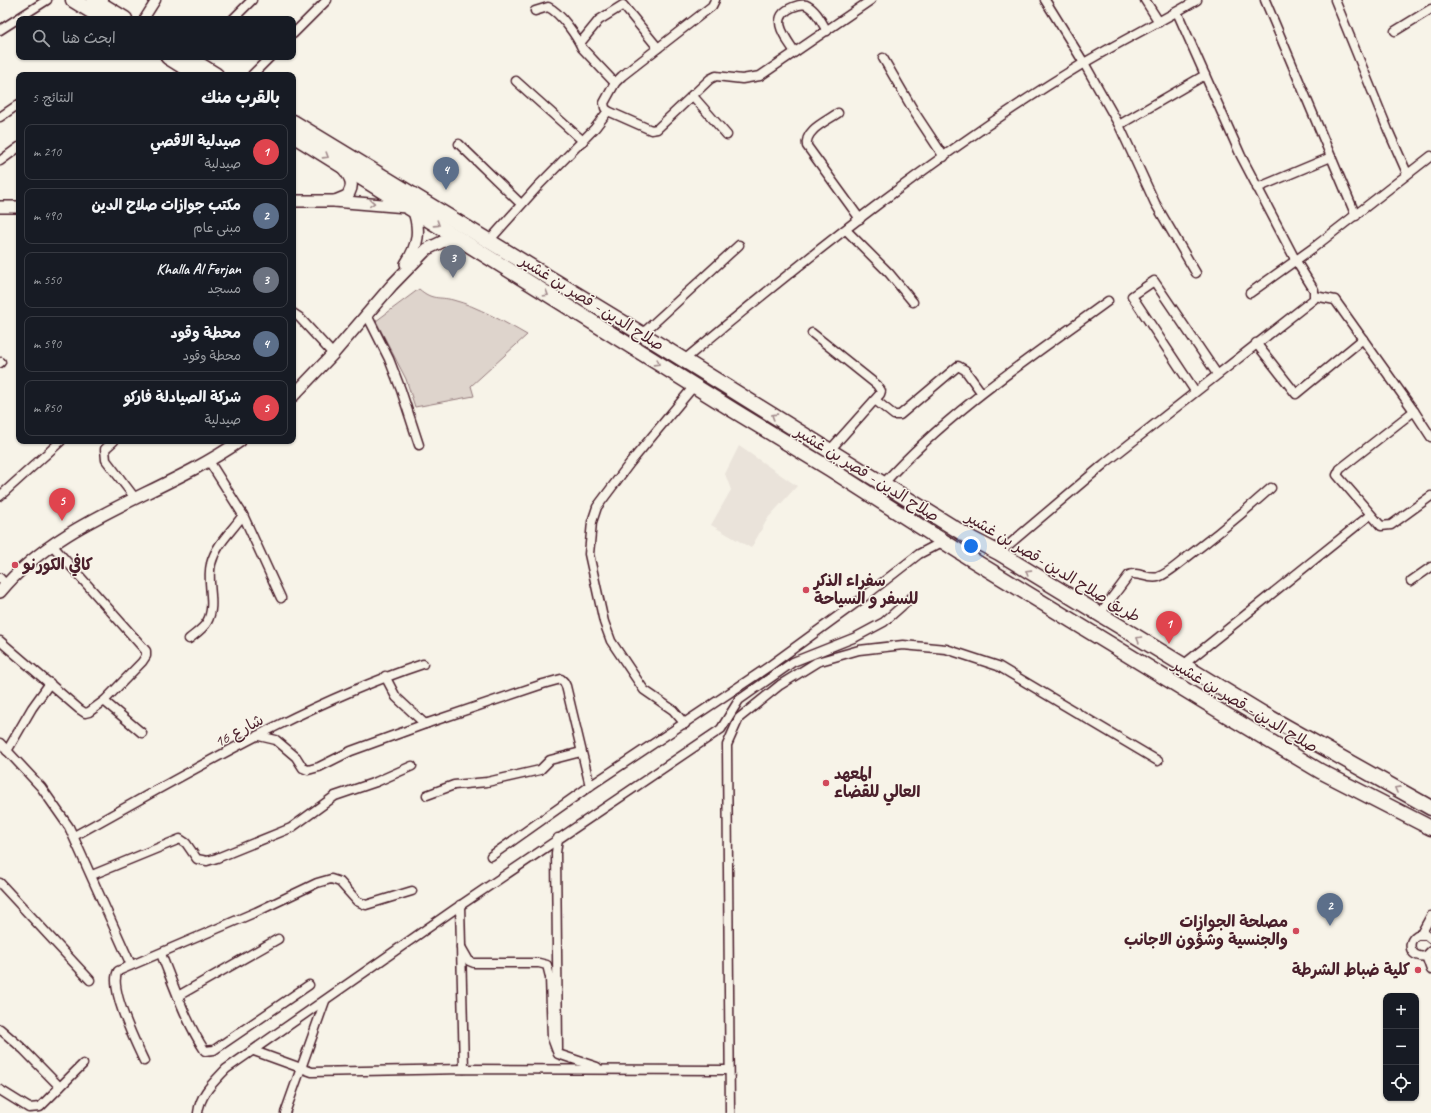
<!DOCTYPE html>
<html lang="ar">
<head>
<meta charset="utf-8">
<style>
	:root { --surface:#171b24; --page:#242831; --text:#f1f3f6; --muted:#9ea1a6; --line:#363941; --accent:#db2777 }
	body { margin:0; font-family:Caveat,"Playpen Sans Arabic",sans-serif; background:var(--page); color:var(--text); direction:rtl }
	.controls { position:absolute; right:12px; bottom:12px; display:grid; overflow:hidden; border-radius:8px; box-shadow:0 1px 3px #0004 }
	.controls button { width:36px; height:36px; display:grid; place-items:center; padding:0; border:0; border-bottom:1px solid var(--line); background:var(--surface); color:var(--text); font:20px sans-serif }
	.you { position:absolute; left:971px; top:546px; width:14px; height:14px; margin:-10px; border:3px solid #fff; border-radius:50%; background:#1a73e8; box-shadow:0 0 0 6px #1a73e833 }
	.badge { display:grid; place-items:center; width:26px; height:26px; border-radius:50%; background:var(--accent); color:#fff; font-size:13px; font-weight:700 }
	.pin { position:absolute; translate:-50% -33px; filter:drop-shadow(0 1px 2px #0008) }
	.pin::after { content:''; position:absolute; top:21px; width:14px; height:12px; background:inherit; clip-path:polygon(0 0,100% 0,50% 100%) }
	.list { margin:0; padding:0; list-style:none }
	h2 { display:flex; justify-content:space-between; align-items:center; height:52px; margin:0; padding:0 16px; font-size:17px }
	h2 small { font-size:13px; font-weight:400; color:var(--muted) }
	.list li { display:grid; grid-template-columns:26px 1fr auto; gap:12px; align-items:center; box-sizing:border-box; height:56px; margin:0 8px 8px; padding:0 8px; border:1px solid var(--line); border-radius:8px }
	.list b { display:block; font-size:15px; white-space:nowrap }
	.list p { margin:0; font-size:13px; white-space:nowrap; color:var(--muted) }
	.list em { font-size:13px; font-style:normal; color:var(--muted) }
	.icon { flex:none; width:22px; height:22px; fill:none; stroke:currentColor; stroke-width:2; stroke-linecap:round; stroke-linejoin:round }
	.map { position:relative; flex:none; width:1431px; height:1113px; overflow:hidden; direction:ltr }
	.search { position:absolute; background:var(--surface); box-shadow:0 1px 3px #0004; left:16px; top:16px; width:280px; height:44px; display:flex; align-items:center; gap:10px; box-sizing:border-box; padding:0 14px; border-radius:8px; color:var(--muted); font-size:15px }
	.panel { position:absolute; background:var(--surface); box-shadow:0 1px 3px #0004; left:16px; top:72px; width:280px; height:372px; border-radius:8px; direction:rtl }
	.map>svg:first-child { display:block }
	.built { fill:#eae3da }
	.green { fill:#ded4cc; stroke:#947a7c }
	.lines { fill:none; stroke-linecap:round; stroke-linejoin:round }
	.street-casing { stroke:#4a1f2b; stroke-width:11 }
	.secondary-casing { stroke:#4a1f2b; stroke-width:14 }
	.highway-casing { stroke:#4a1f2b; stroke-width:17 }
	.street { stroke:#f7f3e8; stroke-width:8 }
	.secondary { stroke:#f7f3e8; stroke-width:11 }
	.highway { stroke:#f7f3e8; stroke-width:14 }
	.oneway { stroke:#a0898a }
	.poi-dot { fill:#d1495b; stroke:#f7f3e8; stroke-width:1.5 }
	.labels { text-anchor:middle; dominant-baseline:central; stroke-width:3; stroke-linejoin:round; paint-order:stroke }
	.street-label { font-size:16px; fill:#4a1f2b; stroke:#f7f3e8 }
	.poi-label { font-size:16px; font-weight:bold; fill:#4a1f2b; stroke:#f7f3e8; text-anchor:start }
</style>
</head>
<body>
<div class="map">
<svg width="1431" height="1113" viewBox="0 0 1431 1113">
	<rect width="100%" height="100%" fill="#f7f3e8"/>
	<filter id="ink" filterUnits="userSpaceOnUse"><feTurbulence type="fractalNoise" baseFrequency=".025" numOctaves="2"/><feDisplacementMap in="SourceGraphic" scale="8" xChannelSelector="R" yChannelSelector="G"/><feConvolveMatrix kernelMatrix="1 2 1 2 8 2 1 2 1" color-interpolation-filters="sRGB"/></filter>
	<g filter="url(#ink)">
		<polygon class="built" points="739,446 797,486 768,518 751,548 711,525 731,490 725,474"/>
		<path class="green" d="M419 289C433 301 438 296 453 300 477 306 506 323 527 335L471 386 474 396 415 407 406 379 376 321Z"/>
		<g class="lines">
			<g class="street-casing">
				<g id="street">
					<polyline points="1045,0 1084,63 1119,125 1155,203 1196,273"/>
					<polyline points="1145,0 1159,22"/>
					<polyline points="1265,0 1356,216"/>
					<polyline points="1335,0 1388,130 1407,173"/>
					<path d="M535 11 548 7C561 13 577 37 582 48L615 83"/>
					<polyline points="144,19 156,0"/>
					<polyline points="233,19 252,0"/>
					<polyline points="0,30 47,0"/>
					<polyline points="1395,31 1431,9"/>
					<polyline points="293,34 327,0"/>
					<polyline points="581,42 599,20 623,5 658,48"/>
					<path d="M795 52C785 37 768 17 793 7 798 5 804 3 808 6 817 11 822 23 827 31"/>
					<polyline points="883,58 915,113 944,157"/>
					<polyline points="252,75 270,57"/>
					<polyline points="516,81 583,141"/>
					<polyline points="692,95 727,135"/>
					<polyline points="608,111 651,130 657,129 710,79 716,76 742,79 760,76 871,0"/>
					<path d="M838 113C827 121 804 130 807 146L860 219"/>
					<polyline points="0,117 19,104"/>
					<polyline points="1119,125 1205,75"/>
					<polyline points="459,144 521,204"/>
					<polyline points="0,161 19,147"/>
					<polyline points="1257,188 1331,157"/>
					<polyline points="846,230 889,273 913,302"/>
					<polyline points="488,242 539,185 595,128 608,111 605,108 604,103 615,83 622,76 712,6 715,0"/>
					<polyline points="1250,293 1313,248 1431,156"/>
					<polyline points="1315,296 1335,300 1414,411 1431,437"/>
					<polyline points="293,313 299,317 333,354"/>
					<polyline points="367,315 389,359 401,390 419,445"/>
					<polyline points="812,333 877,385 881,391 880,394 830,450"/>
					<polyline points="642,334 739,245"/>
					<polyline points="1256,343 1296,394 1363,339"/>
					<path d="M684 360C811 254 942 149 1084 63 1121 41 1160 22 1197 0"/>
					<polyline points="0,363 1,362"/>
					<polyline points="1195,391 1132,296 1154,281 1217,374"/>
					<polyline points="875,400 894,415 900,415 958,366 965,370 981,392"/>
					<polyline points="1414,411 1340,469 1337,475 1381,526 1391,525 1431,496"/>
					<polyline points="114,441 105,449 106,460 135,498"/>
					<polyline points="209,461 243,515 281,598"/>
					<path d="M884 483C949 411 1030 358 1108 301"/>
					<polyline points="0,496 61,441"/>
					<polyline points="52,545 146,651 146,656 142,662 104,701"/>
					<polyline points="999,553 1104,464 1314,299 1314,290 1296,261 1241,156 1177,12"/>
					<polyline points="0,578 6,585"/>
					<polyline points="1411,581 1431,567"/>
					<path d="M1099 615 1129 575C1137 571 1149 580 1158 577 1169 573 1178 564 1186 558 1215 536 1244 512 1271 488"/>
					<path d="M189 639C195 634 203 629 207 622 217 605 206 582 211 564 216 544 232 531 243 515"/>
					<polyline points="0,641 79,709 85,713 89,712 104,701 142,733"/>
					<polyline points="1183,665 1370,515"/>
					<polyline points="385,676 396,697 425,724 543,684 561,679 564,682 566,686 590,786"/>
					<polyline points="685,724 673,710 644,690 611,641 604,622 589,554 592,522 597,507 630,463 694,386"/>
					<polyline points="259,736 276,740 296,757 303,768 308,770 319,767 351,751 428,723"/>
					<polyline points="0,743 41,787 69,827 131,965"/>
					<polyline points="7,751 32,708 50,683"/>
					<polyline points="427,795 454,785 487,782 540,770 550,760 581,752"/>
					<path d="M74 836C187 774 300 705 423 664"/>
					<polyline points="491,856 590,786 768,667 860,600 919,554 944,541"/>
					<polyline points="92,875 180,839 186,843 197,859 207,861 217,858 291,828 335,796 376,782 412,766"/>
					<polyline points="0,883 90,980"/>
					<polyline points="460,905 464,1069"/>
					<polyline points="1421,934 1431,916"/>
					<path d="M1431 939 1426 935H1417C1405 943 1411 959 1426 956L1431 951"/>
					<polyline points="461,947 469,961 474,963 539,963 547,965 550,977 552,1038 558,1054 597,1067"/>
					<path d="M161 954C174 986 186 1022 205 1051L214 1050 309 985"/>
					<polyline points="1426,956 1431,970"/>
					<polyline points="178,996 278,939"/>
					<polyline points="0,1029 23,1049 60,1087"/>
					<polyline points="558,1049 556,853 558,838"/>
					<polyline points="254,1051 312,1072 464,1069 729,1070"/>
					<path d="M144 1061C136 1044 108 987 118 971L256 912 317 883 331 879 340 882 357 901 366 905 412 891"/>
					<polyline points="0,1090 29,1108 40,1107 83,1064"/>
					<path d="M198 1113C200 1094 214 1082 226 1069L455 909 721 729 739 700 793 662 856 637 884 622 911 598"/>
					<polyline points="285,1113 325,1001"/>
					<polyline points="730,1113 727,745 739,718 780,685 817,662 859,650 903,645 946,649 998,666 1158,761"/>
				</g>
			</g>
			<g class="secondary-casing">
				<g id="secondary">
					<polyline points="293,201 334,201 406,207"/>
					<path d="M335 201 347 196C355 185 351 178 343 168"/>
					<polyline points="0,207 19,207"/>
					<path d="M406 264C418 246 421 230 413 209"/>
					<polyline points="293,396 333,354 392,285 427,249 446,240 461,240"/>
					<path d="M0 592C62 517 163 495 240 441"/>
				</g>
			</g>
			<g class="highway-casing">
				<g id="highway">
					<polyline points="73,0 104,19"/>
					<polyline points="94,0 125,19"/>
					<polyline points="168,57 197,75"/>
					<polyline points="187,57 216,75"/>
					<polyline points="293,122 642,334 972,539 999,553 1262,713 1431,808"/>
					<polyline points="293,135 733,410 830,469 971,559 1223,713 1320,771 1431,828"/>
				</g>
			</g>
			<use href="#street" class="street"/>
			<use href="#secondary" class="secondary"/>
			<use href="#highway" class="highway"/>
		</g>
		<defs><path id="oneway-chevron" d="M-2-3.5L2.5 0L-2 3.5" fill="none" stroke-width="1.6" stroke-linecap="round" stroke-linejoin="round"/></defs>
		<g class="oneway">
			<use href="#oneway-chevron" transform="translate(326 156) rotate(32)"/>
			<use href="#oneway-chevron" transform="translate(372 203) rotate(4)"/>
			<use href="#oneway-chevron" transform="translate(437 224) rotate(33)"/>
			<use href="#oneway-chevron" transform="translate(546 294) rotate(32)"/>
			<use href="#oneway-chevron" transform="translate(657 363) rotate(32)"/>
			<use href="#oneway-chevron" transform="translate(774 416) rotate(-148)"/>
			<use href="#oneway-chevron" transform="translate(1028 572) rotate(-148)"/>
			<use href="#oneway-chevron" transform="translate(1139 639) rotate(-149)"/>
			<use href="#oneway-chevron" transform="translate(1397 789) rotate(-151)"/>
		</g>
	</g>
	<g class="poi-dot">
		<circle cx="15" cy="565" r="4"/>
		<circle cx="806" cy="590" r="4"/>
		<circle cx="826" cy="783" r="4"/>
		<circle cx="1296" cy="931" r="4"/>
		<circle cx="1418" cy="970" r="4"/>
	</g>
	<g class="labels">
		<g class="street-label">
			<text transform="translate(592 303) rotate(32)">صلاح الدين - قصر بن غشير</text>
			<text transform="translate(867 474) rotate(32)">صلاح الدين - قصر بن غشير</text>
			<text transform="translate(1053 567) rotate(31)">طريق صلاح الدين -قصر بن غشير</text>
			<text transform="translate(1245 706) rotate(31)">صلاح الدين - قصر بن غشير</text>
			<text transform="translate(239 731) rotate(-28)">شارع 16</text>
		</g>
		<g class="poi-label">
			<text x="23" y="565">كافي الكورنو</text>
			<text x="814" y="581">سفراء الذكر<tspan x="814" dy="18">للسفر و السياحة</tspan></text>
			<text x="834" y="774">المعهد<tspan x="834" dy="18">العالي للقضاء</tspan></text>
			<text x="1288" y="922" text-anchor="end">مصلحة الجوازات<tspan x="1288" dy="18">والجنسية وشؤون الاجانب</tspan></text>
			<text x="1410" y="970" text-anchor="end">كلية ضباط الشرطة</text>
		</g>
	</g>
</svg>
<div class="controls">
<button>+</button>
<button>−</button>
<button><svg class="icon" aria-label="locate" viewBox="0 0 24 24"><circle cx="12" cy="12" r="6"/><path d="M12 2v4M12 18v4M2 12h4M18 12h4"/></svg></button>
</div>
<div class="you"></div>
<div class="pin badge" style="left:1169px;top:644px;background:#e0444e">1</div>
<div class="pin badge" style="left:1330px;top:926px;background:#5c6f8a">2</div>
<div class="pin badge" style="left:453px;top:278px;background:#6b7280">3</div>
<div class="pin badge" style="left:446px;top:190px;background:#5c6f8a">4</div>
<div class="pin badge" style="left:62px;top:521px;background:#e0444e">5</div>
<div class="search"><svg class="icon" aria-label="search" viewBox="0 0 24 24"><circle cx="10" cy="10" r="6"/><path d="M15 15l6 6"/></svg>ابحث هنا</div>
<section class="panel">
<h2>بالقرب منك<small>النتائج: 5</small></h2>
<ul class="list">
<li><span class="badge" style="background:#e0444e">1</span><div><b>صيدلية الاقصي</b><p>صيدلية</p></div><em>210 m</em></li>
<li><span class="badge" style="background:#5c6f8a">2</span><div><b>مكتب جوازات صلاح الدين</b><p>مبنى عام</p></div><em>490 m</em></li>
<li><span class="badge" style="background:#6b7280">3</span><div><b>Khalla Al Ferjan</b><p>مسجد</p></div><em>550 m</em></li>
<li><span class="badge" style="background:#5c6f8a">4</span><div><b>محطة وقود</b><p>محطة وقود</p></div><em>590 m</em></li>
<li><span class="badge" style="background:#e0444e">5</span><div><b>شركة الصيادلة فاركو</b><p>صيدلية</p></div><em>850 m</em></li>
</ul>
</section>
</div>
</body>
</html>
